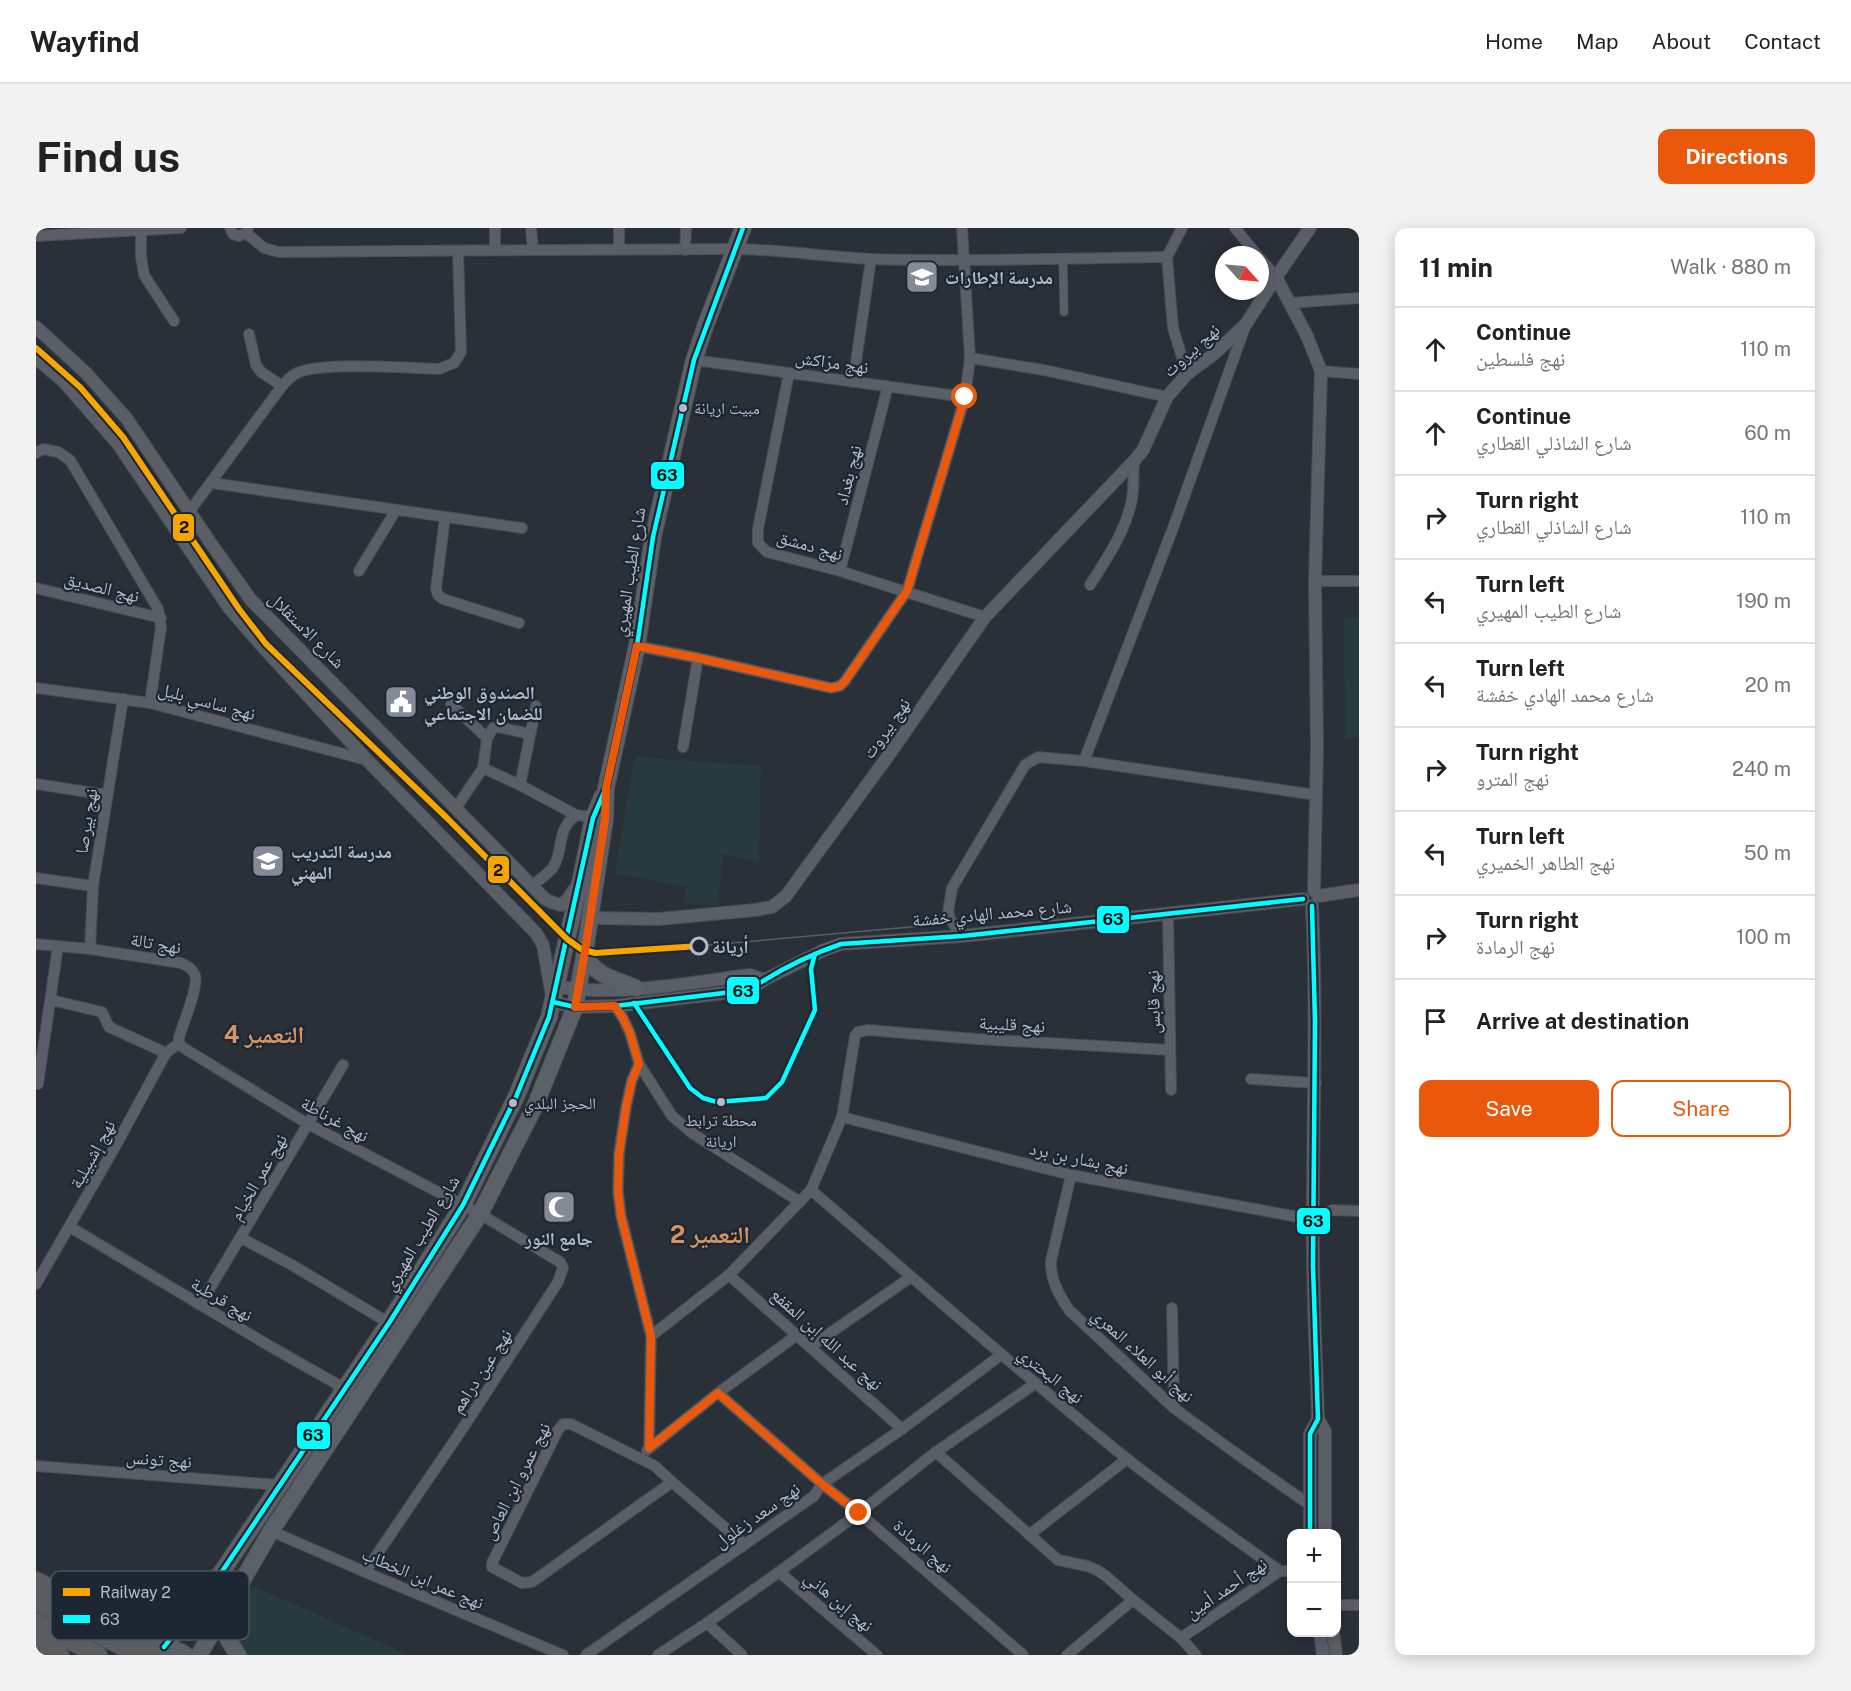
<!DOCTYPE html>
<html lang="en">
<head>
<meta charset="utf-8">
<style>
	:root { --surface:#fff; --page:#f2f2f2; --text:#222; --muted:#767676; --line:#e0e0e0; --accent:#ea580c }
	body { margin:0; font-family:"Public Sans","Noto Naskh Arabic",sans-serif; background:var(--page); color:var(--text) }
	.controls { position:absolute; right:18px; bottom:18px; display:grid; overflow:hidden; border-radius:12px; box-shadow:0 3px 15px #0003 }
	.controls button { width:54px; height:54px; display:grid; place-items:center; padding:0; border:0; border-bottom:2px solid var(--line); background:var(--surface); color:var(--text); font:30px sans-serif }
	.compass { position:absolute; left:1179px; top:18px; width:54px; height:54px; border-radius:50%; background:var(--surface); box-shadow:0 3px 15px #0003; rotate:117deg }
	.stop { position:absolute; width:18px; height:18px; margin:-14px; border:4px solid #ea580c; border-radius:50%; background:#fff }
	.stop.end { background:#ea580c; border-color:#fff; box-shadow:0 2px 6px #0008 }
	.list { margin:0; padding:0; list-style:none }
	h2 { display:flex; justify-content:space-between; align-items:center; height:78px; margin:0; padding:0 24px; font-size:26px }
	h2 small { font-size:20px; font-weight:400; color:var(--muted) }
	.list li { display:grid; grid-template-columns:39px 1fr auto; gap:18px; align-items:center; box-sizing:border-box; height:84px; padding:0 24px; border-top:2px solid var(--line) }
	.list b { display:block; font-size:22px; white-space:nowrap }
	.list p { margin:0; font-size:20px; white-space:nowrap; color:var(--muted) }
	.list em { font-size:20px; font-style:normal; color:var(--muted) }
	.actions { display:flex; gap:12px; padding:18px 24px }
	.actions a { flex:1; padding:14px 0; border:2px solid var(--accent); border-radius:12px; text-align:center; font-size:21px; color:var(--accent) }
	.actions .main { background:var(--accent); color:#fff }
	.icon { flex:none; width:33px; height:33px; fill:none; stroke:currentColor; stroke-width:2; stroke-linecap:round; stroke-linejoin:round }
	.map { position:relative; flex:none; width:1323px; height:1427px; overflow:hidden; border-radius:12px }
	header { display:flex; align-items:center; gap:36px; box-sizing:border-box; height:84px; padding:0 30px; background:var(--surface); border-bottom:2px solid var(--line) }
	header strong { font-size:28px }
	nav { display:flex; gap:33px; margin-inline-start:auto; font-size:21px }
	.intro { display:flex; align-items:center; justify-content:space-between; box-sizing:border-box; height:144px; padding:0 36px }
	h1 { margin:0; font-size:42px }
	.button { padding:15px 27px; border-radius:12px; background:var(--accent); color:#fff; font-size:21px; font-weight:700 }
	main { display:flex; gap:36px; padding:0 36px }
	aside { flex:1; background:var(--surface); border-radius:12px; box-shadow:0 3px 15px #0003 }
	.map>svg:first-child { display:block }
	.green { fill:#273a3e }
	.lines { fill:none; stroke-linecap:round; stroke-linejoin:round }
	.pedestrian-casing { stroke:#484c53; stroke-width:9 }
	.minor-casing { stroke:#484c53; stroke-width:12 }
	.tertiary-casing { stroke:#484c53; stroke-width:14 }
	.primary-casing { stroke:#484c55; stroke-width:18 }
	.motorway-casing { stroke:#474c53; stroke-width:20 }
	.pedestrian { stroke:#5a5e66; stroke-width:8 }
	.minor { stroke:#5a5e66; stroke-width:10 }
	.tertiary { stroke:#5a5e66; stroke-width:12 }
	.primary { stroke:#5c6168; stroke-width:16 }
	.motorway { stroke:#5a5d60; stroke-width:18 }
	.tram { stroke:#595d64; stroke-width:1.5 }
	.bus-1-casing { stroke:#1d2633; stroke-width:9 }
	.bus-1 { stroke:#0ff; stroke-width:4.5 }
	.rail-1-casing { stroke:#1d2633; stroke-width:10 }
	.rail-1 { stroke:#f7a600; stroke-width:6 }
	.route { stroke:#ea580c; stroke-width:8 }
	.bus-dot { fill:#b4bcc9; stroke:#1d2633; stroke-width:2 }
	.stop-dot { fill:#1d2633; stroke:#b4bcc9; stroke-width:3 }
	.labels { text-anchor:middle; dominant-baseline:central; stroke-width:4.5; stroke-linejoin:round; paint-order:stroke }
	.bus-label { font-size:16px; fill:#b4bcc9; stroke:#1d2633; text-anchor:start }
	.poi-label { font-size:18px; font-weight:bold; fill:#b4bcc9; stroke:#1d2633; text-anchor:start }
	.street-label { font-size:18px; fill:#b4bcc9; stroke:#1d2633 }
	.stop-label { font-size:18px; font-weight:bold; fill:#b4bcc9; stroke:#1d2633; text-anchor:start }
	.district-label { font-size:24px; font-weight:bold; fill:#d59563; stroke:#1d2633 }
	.key { fill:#1d2633; stroke:#4a5360; stroke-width:1.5 }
	.key-label { font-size:16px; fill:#b4bcc9 }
	.line-badge { stroke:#1d2633; stroke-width:2 }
	.pale-badge-label { font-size:16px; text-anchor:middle; font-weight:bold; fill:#111 }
</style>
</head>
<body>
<header>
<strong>Wayfind</strong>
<nav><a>Home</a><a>Map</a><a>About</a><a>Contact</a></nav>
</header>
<div class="intro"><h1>Find us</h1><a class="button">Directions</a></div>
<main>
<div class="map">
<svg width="1323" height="1427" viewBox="0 0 1323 1427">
	<rect width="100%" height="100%" fill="#2a3038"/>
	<g class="green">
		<polygon points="1323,389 1323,510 1309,510 1308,390"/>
		<polygon points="599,529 725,538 723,634 687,626 682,677 648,676 650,659 579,645"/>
		<polygon points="217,1358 373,1427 210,1427 200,1406 201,1381"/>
	</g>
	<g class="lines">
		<g class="pedestrian-casing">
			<polyline id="pedestrian" points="1027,31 1028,84"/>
		</g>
		<g class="minor-casing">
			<g id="minor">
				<polyline points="194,0 197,6 203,8 210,5 212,0"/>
				<polyline points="459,0 459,22"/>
				<polyline points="495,0 497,22"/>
				<polyline points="583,0 583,20"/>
				<polyline points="1146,0 1131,29 1137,100 1151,146"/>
				<polyline points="1199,0 1221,27"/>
				<polyline points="105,1 105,29 108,47 138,93"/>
				<path d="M210 5 228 20 243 24C394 23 545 21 696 21 743 21 790 29 836 31 935 34 1033 30 1131 29"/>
				<polyline points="0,8 145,0"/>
				<polyline points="649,22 650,0"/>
				<polyline points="1224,30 1240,49"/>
				<polyline points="1254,75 1323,70"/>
				<polyline points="213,106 220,137 225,144 246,158"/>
				<polyline points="934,130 1008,142 1131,169"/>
				<polyline points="658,132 929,169"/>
				<polyline points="1285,143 1323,146"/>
				<polyline points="753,145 722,301 722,315 731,324 804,343 949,389"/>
				<polyline points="817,154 835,31"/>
				<polyline points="0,225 7,221 22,224 34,232 122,381 125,399 114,475"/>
				<polyline points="176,255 486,300"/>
				<path d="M153 284 246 158C250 154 254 149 259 146 281 133 373 140 403 141L418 135 425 124 422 23"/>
				<polyline points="409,289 400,361 402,367 407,371 483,395"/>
				<polyline points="323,343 360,282"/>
				<polyline points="804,343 852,158"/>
				<polyline points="1279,353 1323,353"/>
				<path d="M1054 357C1071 330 1090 303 1096 271 1098 259 1097 245 1098 233"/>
				<polyline points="0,360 125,390"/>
				<polyline points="601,418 662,430 795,460 804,458 809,453 871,363 929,169 934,130 926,0"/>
				<polyline points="0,460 114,475 331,532"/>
				<polyline points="415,476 451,510"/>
				<polyline points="647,519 662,430"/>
				<polyline points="1048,533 1137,300 1210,96"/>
				<polyline points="447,540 484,557 540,587"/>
				<polyline points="0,556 71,567"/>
				<polyline points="484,557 500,478"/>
				<polyline points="420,580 447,540 451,510 457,500 462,499 494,506"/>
				<polyline points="0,650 57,658"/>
				<path d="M496 657C503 652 513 646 518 638 528 620 520 602 540 587L563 590"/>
				<polyline points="1132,686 1135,862"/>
				<polyline points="926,708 914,691 912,684 916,660 989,537 1002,529 1048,533 1280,567"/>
				<path d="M0 716 54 721 145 735C151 738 156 740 159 747 163 758 147 796 143 809V815"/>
				<polyline points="54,721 57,658 87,471"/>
				<polyline points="15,772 66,784 73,799 130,825"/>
				<polyline points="579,778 587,790 594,805 603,836 596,852 590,879 583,926 582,963 585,988 615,1108 613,1220"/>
				<polyline points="143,815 146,819 272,896 444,986 524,1034 527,1040 522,1054 429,1197 329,1344"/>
				<polyline points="603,836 636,888 656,905 764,974"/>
				<polyline points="1215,851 1280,855"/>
				<polyline points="2,856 22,718"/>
				<polyline points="806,889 1035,947 1262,989 1277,988 1297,982 1323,983"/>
				<path d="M1035 947 1015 1033C1014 1051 1023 1067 1033 1082L1138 1180 1198 1224 1274 1277"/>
				<path d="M775 962C880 1052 983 1144 1090 1230 1140 1270 1192 1306 1244 1343"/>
				<polyline points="34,999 232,1117 313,1163"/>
				<polyline points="205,1010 256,1037 353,1095"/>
				<polyline points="693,1047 866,1201"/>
				<polyline points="0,1056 79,919 130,825 143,815"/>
				<polyline points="164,1077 307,837"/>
				<polyline points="1136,1080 1138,1180"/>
				<polyline points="615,1108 693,1047 775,962 806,889 819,808 822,804 832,802 940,811 1134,822"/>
				<polyline points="774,1119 875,1049"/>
				<polyline points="682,1165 786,1256 823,1285 987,1427"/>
				<polyline points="611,1222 682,1165 761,1107"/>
				<polyline points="900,1224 1022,1332 1051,1338 1061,1342 1070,1348 1097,1372 1145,1410 1160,1427"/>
				<polyline points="0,1238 243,1257"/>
				<polyline points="636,1254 496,1354 486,1355 456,1339 456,1335 522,1202 527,1196 535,1196 619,1238 636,1254 708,1316"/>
				<polyline points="235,1303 329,1344 527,1427"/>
				<polyline points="993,1307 1091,1231"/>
				<polyline points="743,1344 841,1427"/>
				<polyline points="1300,1377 1323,1377"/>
				<polyline points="671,1395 706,1427"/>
				<polyline points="1145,1410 1244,1343 1256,1343"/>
				<polyline points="550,1427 778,1268 786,1256 866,1201 965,1127"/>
				<polyline points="622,1427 671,1395 743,1344 823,1285 900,1224 1000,1155"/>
				<polyline points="1031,1427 1097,1372"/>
			</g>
		</g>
		<g class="tertiary-casing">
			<g id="tertiary">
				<polyline points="1240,49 1274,0"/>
				<polyline points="0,99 50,145 91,191 176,317 215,372 509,671 515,674 525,677 532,671 540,659"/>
				<polyline points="0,130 28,154 82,216 193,380 226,418 331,532 500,705 507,717 517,774 539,779 579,778 713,762 728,752 788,722 805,716 926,708 1267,671"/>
				<polyline points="1282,668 1323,662"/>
				<polyline points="554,690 623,691 719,682 736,679 750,668 855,524 949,389 1098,233 1107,222 1131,169 1151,146 1178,126 1210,96 1240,49 1271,108 1285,143 1279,353 1281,520 1278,663"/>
				<path d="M520 758C575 770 657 754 714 747L728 752"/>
				<polyline points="1282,1191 1289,1203 1289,1306"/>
				<path d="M1274 1306V1206L1282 1191C1280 1123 1276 1055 1277 987 1277 883 1281 781 1276 678"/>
				<polyline points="1284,1404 1287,1427"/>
				<polyline points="1297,1404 1300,1427"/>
			</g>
		</g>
		<g class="primary-casing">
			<g id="primary">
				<path d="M549 725C555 747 581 752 600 760"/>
				<polyline points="184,1390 193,1413 202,1427"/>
				<polyline points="128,1419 185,1345 348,1102 427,977 480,869 513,789 545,650 557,590 566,569"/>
				<path d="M120 1421C131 1419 141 1420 150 1427"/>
				<polyline points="163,1427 235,1303 444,986 499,878 539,779 549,723 569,591 570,560 601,418 617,309 658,132 670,96 707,0"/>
			</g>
		</g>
		<g class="motorway-casing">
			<g id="motorway">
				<polyline points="0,1353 70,1389 119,1421"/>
				<polyline points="0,1373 103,1427"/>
				<path d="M83 1393C114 1401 132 1390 161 1377"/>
				<polyline points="0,1394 62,1427"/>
				<polyline points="0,1414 24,1427"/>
			</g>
		</g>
		<use href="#pedestrian" class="pedestrian"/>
		<use href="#minor" class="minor"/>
		<use href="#tertiary" class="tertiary"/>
		<use href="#primary" class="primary"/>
		<use href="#motorway" class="motorway"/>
		<polyline class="tram" points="663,718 908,696"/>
		<g class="bus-1-casing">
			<g id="bus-1">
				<path d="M517 774 539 779 579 778 713 762C741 743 773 727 805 716L926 708 1267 671"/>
				<polyline points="598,775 654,860 667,870 681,874 730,870 746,854 779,782 775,741 779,726"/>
				<polyline points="1274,1306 1274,1206 1282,1191 1277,1038 1279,794 1276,678"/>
				<polyline points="128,1419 185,1345 353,1095 427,977 480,869 513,789 557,590 570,560 601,418 617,309 658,132 707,0"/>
			</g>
		</g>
		<use href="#bus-1" class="bus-1"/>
		<g class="rail-1-casing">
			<polyline id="rail-1" points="0,120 44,159 87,209 203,381 230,416 411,590 531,711 545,721 559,725 663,718"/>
		</g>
		<use href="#rail-1" class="rail-1"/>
	</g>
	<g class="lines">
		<polyline class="route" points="823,1285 786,1256 682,1165 613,1220 615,1108 585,988 582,963 583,926 590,879 596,852 603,836 594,805 587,790 579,778 539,779 549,723 569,591 570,560 601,418 662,430 795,460 804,458 809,453 871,363 929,169"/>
	</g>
	<defs>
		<g id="university-square" transform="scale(1.725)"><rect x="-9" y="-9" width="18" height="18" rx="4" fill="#848b96" stroke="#1d2633"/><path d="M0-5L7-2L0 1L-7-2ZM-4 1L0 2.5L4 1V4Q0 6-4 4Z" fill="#fff"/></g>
		<g id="civic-square" transform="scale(1.725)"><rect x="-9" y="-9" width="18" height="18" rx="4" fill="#848b96" stroke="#1d2633"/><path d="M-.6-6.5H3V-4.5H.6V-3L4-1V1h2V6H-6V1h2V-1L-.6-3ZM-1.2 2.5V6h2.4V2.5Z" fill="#fff"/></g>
		<g id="school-square" transform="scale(1.725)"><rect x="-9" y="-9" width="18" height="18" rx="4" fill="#848b96" stroke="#1d2633"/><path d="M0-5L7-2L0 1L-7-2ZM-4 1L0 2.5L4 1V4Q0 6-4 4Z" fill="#fff"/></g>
		<g id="mosque-square" transform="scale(1.725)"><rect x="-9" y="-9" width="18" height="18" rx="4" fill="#848b96" stroke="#1d2633"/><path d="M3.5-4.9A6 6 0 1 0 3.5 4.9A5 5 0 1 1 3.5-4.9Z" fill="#fff"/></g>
	</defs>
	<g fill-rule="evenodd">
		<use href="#university-square" x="886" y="49"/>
		<use href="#civic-square" x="365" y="474"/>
		<use href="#school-square" x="232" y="633"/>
		<use href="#mosque-square" x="523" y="979"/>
	</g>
	<g class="bus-dot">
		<circle cx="647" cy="180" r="5"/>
		<circle cx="685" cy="874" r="5"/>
		<circle cx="477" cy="875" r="5"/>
	</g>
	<circle class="stop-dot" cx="663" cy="718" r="8"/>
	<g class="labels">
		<g class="bus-label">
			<text x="658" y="180">مبيت اريانة</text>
			<text x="488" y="875">الحجز البلدي</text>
			<text x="685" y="892" text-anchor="middle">محطة ترابط<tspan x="685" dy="21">اريانة</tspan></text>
		</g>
		<g class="poi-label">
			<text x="909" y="49">مدرسة الإطارات</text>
			<text x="388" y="464">الصندوق الوطني<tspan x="388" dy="21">للضمان الاجتماعي</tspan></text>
			<text x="255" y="623">مدرسة التدريب<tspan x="255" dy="21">المهني</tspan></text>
			<text x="523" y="1010" text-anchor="middle">جامع النور</text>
		</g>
		<g class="street-label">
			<text transform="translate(1155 122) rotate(-42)">نهج بيروت</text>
			<text transform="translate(796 134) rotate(8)">نهج مرّاكش</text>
			<text transform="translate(812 247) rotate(-76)">نهج بغداد</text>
			<text transform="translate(774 317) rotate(16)">نهج دمشق</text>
			<text transform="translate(593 344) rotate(-81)">شارع الطيب المهيري</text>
			<text transform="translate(66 359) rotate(14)">نهج الصديق</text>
			<text transform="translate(271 402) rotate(45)">شارع الاستقلال</text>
			<text transform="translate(171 473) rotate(15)">نهج ساسي بليل</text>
			<text transform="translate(850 500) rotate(-55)">نهج بيروت</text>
			<text transform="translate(50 593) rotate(-81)">نهج بيرصا</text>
			<text transform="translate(956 685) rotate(-5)">شارع محمد الهادي خفشة</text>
			<text transform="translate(120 715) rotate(10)">نهج تالة</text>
			<text transform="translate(1117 774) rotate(-91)">نهج قابس</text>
			<text transform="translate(976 796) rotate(3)">نهج قليبية</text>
			<text transform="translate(299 891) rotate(29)">نهج غرناطة</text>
			<text transform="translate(56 926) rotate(-61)">نهج إشبيلية</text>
			<text transform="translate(1043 930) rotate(12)">نهج بشار بن برد</text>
			<text transform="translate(222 949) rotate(-60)">نهج عمر الخيام</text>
			<text transform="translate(385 1005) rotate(-59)">شارع الطيب المهيري</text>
			<text transform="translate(186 1071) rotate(31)">نهج قرطبة</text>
			<text transform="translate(791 1111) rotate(42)">نهج عبد الله إبن المقفع</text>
			<text transform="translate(1107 1127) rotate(42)">نهج أبو العلاء المعري</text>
			<text transform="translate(445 1143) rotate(-57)">نهج عين دراهم</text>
			<text transform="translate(1015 1147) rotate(39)">نهج البحتري</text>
			<text transform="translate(123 1231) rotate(4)">نهج تونس</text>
			<text transform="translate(480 1253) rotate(-63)">نهج عمرو ابن العاص</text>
			<text transform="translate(721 1287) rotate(-35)">نهج سعد زغلول</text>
			<text transform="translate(887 1318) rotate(41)">نهج الرمادة</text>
			<text transform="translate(387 1350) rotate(23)">نهج عمر ابن الخطاب</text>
			<text transform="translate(1190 1360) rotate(-34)">نهج أحمد أمين</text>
			<text transform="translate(803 1373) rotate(40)">نهج إبن هاني</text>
		</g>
		<g class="stop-label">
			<text x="676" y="718">أريانة</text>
		</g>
		<g class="district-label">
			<text x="228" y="806">التعمير 4</text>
			<text x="674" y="1006">التعمير 2</text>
		</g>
	</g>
	<rect x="15" y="1343" width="198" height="69" rx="9" class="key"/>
	<rect x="27" y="1360" width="27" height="8" fill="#f7a600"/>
	<rect x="27" y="1387" width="27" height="8" fill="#0ff"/>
	<g class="key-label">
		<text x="64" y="1370">Railway 2</text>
		<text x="64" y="1397">63</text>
	</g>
	<g class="line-badge">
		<rect x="614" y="233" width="35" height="29" rx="6" fill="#0ff"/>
		<rect x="136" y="285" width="23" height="29" rx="6" fill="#f7a600"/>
		<rect x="451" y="627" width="23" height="29" rx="6" fill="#f7a600"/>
		<rect x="1060" y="677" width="34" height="29" rx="6" fill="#0ff"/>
		<rect x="690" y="748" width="34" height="29" rx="6" fill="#0ff"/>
		<rect x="1260" y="979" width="35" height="28" rx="6" fill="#0ff"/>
		<rect x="260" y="1193" width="35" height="29" rx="6" fill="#0ff"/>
	</g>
	<g class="pale-badge-label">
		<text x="631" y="253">63</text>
		<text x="148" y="305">2</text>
		<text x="462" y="648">2</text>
		<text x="1077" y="697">63</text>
		<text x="707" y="769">63</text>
		<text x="1277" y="999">63</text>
		<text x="277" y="1213">63</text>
	</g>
</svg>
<div class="controls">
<button>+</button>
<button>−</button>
</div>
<svg class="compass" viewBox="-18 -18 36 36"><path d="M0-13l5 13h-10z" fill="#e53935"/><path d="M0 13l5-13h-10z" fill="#767676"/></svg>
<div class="stop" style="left:929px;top:169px"></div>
<div class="stop end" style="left:823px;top:1285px"></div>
</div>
<aside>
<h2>11 min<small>Walk · 880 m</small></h2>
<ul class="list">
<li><svg class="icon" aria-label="ahead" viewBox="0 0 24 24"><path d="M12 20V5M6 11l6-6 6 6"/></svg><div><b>Continue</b><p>نهج فلسطين</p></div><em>110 m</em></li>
<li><svg class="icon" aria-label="ahead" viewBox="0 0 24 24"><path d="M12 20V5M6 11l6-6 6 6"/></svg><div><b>Continue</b><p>شارع الشاذلي القطاري</p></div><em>60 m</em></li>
<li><svg class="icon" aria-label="right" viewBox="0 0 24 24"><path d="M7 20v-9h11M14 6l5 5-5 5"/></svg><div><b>Turn right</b><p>شارع الشاذلي القطاري</p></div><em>110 m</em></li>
<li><svg class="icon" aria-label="left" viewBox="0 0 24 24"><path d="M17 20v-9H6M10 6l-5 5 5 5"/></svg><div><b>Turn left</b><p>شارع الطيب المهيري</p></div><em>190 m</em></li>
<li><svg class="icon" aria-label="left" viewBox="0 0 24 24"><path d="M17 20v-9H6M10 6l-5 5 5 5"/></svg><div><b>Turn left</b><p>شارع محمد الهادي خفشة</p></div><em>20 m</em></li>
<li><svg class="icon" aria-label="right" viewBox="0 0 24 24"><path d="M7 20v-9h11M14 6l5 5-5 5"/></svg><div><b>Turn right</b><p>نهج المترو</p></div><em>240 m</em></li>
<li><svg class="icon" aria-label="left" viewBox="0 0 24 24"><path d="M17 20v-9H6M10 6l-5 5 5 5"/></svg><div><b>Turn left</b><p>نهج الطاهر الخميري</p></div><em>50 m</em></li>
<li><svg class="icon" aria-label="right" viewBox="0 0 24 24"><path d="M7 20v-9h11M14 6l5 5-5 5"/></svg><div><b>Turn right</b><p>نهج الرمادة</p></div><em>100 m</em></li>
<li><svg class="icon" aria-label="arrive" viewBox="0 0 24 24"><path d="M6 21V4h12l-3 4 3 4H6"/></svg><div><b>Arrive at destination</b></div></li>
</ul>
<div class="actions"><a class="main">Save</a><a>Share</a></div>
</aside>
</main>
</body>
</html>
